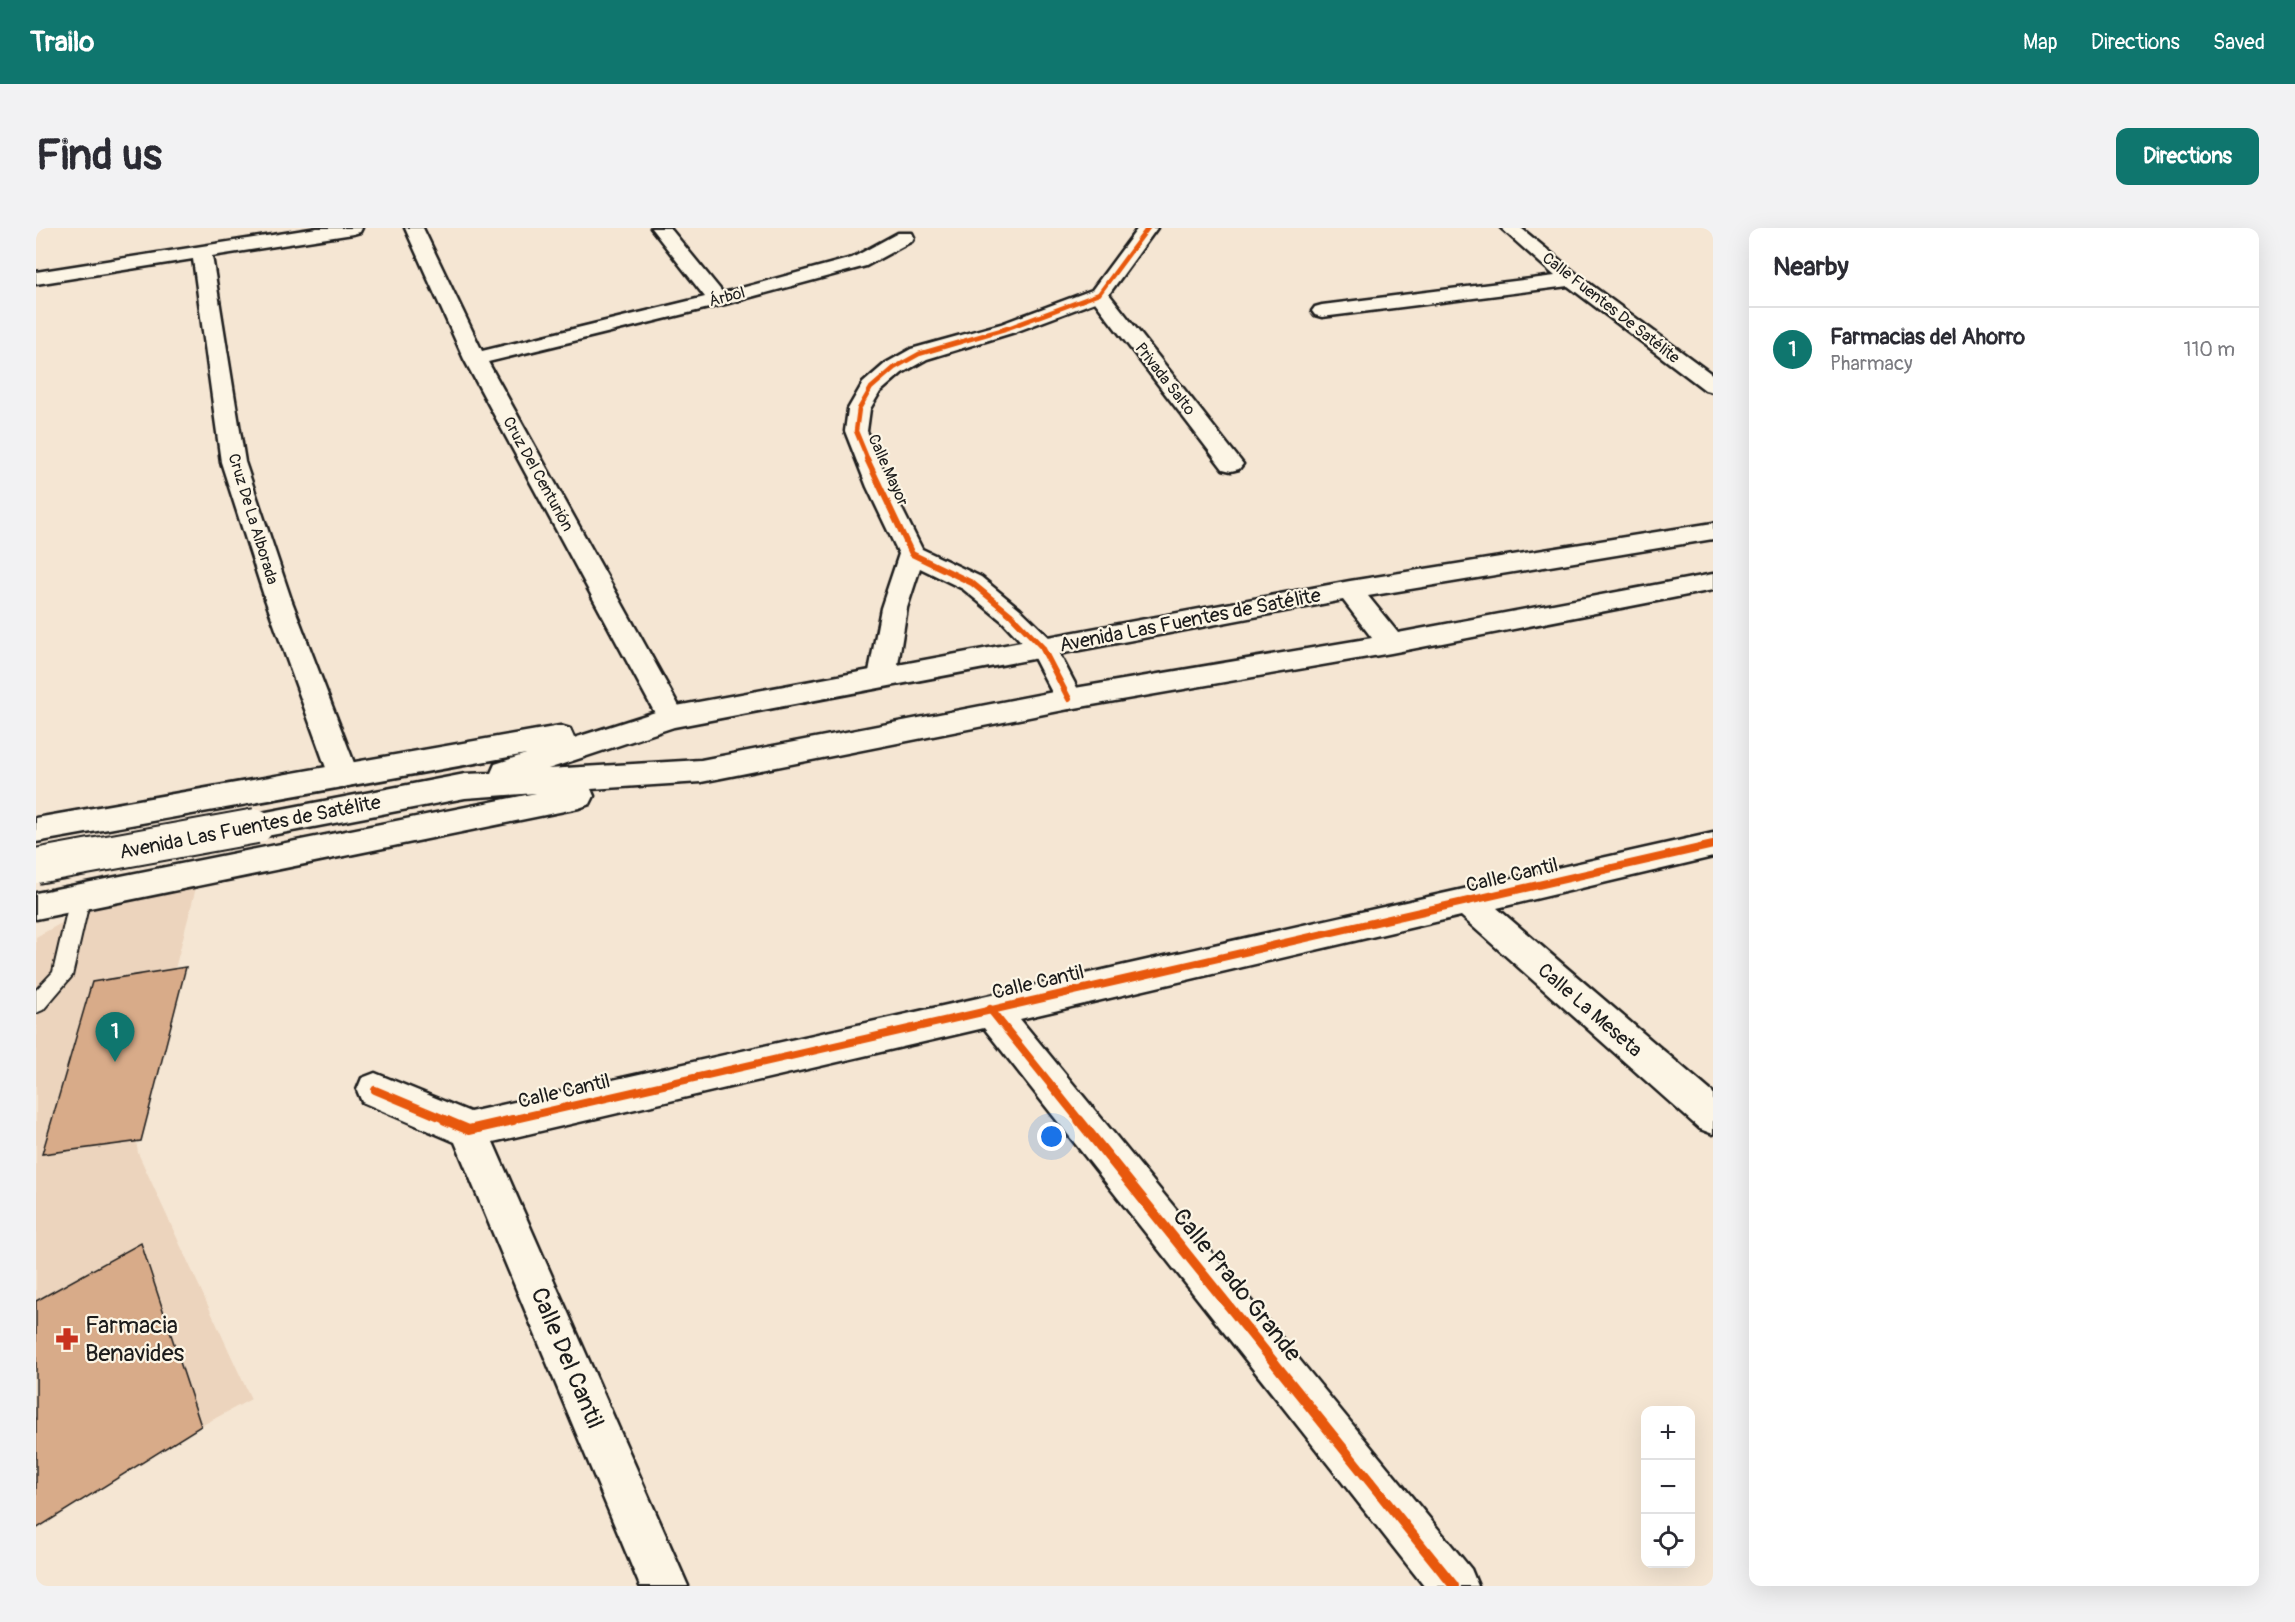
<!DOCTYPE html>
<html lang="en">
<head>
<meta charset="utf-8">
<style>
	:root { --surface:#fff; --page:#f2f2f3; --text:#2b2b33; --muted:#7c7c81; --line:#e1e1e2; --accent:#0f766e }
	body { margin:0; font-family:Pangolin,sans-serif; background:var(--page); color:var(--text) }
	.controls { position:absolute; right:18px; bottom:18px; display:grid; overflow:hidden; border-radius:12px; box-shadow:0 6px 24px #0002 }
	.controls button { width:54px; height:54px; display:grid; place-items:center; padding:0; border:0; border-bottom:2px solid var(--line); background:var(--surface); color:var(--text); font:30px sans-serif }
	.you { position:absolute; left:1016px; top:909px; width:21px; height:21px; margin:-15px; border:4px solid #fff; border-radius:50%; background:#1a73e8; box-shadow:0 0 0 9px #1a73e833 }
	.badge { display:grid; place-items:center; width:39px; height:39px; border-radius:50%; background:var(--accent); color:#fff; font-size:20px; font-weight:700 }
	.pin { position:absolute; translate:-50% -50px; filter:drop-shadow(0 2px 3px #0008) }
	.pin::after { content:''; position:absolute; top:32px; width:21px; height:18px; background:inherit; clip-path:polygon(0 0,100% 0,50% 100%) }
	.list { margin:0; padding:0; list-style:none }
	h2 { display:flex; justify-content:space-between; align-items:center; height:78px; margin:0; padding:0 24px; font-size:26px }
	h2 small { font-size:20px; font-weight:400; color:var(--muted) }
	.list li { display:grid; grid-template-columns:39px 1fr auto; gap:18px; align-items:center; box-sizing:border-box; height:84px; padding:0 24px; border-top:2px solid var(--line) }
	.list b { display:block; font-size:22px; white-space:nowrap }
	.list p { margin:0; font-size:20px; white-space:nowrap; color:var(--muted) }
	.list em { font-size:20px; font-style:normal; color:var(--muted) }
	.icon { flex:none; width:33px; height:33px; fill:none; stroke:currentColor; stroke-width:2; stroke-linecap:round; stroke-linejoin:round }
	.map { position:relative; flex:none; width:1677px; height:1358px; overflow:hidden; border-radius:12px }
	header { display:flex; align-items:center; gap:36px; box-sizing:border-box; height:84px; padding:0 30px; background:var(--accent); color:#fff }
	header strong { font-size:28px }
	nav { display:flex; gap:33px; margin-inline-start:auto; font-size:21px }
	.intro { display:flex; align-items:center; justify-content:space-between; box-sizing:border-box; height:144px; padding:0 36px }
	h1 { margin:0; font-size:42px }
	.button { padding:15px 27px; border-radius:12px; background:var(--accent); color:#fff; font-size:21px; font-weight:700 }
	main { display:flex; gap:36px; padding:0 36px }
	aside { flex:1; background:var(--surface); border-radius:12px; box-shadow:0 6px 24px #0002 }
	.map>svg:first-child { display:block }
	.built { fill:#ecd4bd }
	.building { fill:#d8ab89; stroke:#1c1c1c; stroke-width:1.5 }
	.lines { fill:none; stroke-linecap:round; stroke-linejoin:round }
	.lane-casing { stroke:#1c1c1c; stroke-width:4 }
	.street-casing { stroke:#1c1c1c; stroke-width:5 }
	.secondary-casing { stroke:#1c1c1c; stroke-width:5 }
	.lane { fill:#fcf5e5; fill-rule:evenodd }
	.street { fill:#fcf5e5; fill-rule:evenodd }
	.secondary { fill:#fcf5e5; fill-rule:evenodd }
	.secondary-bridge-casing { stroke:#1c1c1c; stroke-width:38; stroke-linecap:butt }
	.secondary-bridge { stroke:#fcf5e5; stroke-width:34 }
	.cycleway-far3-casing { stroke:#fcf5e5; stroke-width:7 }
	.cycleway-far2-casing { stroke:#fcf5e5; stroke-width:9 }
	.cycleway-far1-casing { stroke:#fcf5e5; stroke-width:11 }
	.cycleway-casing { stroke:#fcf5e5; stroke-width:14 }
	.cycleway-far3 { stroke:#e8590c; stroke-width:4.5 }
	.cycleway-far2 { stroke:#e8590c; stroke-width:6 }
	.cycleway-far1 { stroke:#e8590c; stroke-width:8 }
	.cycleway { stroke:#e8590c; stroke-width:10 }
	.labels { text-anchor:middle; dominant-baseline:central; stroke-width:4.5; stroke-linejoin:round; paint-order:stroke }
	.far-street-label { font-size:16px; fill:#1c1c1c; stroke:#fcf5e5 }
	.street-label { font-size:20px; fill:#1c1c1c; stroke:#fcf5e5 }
	.near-street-label { font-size:24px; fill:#1c1c1c; stroke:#fcf5e5 }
	.near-poi-label { font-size:24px; fill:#1c1c1c; stroke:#fcf5e5; text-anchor:start }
</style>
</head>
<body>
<header>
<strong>Trailo</strong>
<nav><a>Map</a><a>Directions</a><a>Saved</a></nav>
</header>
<div class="intro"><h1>Find us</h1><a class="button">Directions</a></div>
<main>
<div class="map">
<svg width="1677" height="1358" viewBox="0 0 1677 1358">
	<rect width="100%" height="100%" fill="#f5e6d3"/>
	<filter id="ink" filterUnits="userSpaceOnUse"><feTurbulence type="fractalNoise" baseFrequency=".0167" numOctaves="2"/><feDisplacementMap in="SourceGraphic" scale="12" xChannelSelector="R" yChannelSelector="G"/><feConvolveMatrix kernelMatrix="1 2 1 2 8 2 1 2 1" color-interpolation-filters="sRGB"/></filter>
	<g filter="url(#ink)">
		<polygon class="built" points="161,656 98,899 102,925 215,1171 165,1198 0,1301 0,709 40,687 89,672"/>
		<g class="building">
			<polygon points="150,739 105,913 6,926 56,754"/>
			<polygon points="105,1015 165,1198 0,1301 0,1073"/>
		</g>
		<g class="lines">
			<g class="lane-casing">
				<polygon id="lane" points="44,662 51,664 54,670 36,748 7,782 0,785 0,762 17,744 34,670 37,664"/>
			</g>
			<g class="street-casing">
				<g id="street">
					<polygon points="281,0 326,0 324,4 317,6 176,28 209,234 255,371 323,548 319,556 308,559 297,556 293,548 229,371 185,234 157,31 0,56 0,44"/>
					<polygon points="369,0 387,0 446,123 669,69 615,0 634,0 687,65 816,30 862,5 876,5 878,9 876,13 830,38 689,76 452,134 649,489 645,496 635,499 625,496 621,489 428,131"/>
					<polygon points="1102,0 1121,0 1073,66 1207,236 1203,241 1195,243 1187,241 1059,74 979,104 891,131 866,145 844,164 834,181 831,203 855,259 886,321 945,349 984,381 1016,412 1047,471 1043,478 1033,481 1023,478 995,424 966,393 927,361 884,340 871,380 860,449 856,456 846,459 836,456 832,449 845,380 863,326 831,259 809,203 812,181 827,155 850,135 875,121 965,96 1056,62"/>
					<polygon points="1465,0 1485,0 1543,48 1677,147 1677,164 1669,162 1532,58 1286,89 1279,87 1276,83 1279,79 1286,77 1519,48"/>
					<polygon points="1677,605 1677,629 1461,680 1677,865 1677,906 1664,901 1425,688 984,791 1435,1341 1442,1358 1388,1358 948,800 457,914 652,1358 604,1358 419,914 326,874 321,862 326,850 339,845 434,884"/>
				</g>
			</g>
			<g class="secondary-casing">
				<path id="secondary" d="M1677 295V311L1332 368 1362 405 1677 346V362L1355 425 1033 481 665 554 555 561 558 568 554 576 543 580 0 691V665L500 565 429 570 220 610 209 607 204 598 209 589 220 586 429 546 455 545 459 536 490 526 0 614V590L524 498 534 501 538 510 635 479 1314 353ZM1307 372 1336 410 1033 461 665 532 512 541 638 499Z"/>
			</g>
			<use href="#lane" class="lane"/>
			<use href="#street" class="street"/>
			<use href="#secondary" class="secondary"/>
			<g class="secondary-bridge-casing">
				<polyline id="secondary-bridge" points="0,638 220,598"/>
			</g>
			<use href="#secondary-bridge" class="secondary-bridge"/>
			<g class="cycleway-far3-casing">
				<polyline id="cycleway-far3" points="832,232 820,203 823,181 835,160 858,140 883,126 972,100 1063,66 1112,0"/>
			</g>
			<g class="cycleway-far2-casing">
				<polyline id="cycleway-far2" points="831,231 876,326 936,355 975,387 1006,419 1033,471"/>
			</g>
			<g class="cycleway-far1-casing">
				<g id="cycleway-far1">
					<polyline points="954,781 1044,893"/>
					<polyline points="339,862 413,893"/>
					<polyline points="470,893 1677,617"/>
				</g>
			</g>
			<g class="cycleway-casing">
				<g id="cycleway">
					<polyline points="409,892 433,902 477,892"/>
					<polyline points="1043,892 1418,1358"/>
				</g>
			</g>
			<use href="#cycleway-far3" class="cycleway-far3"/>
			<use href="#cycleway-far2" class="cycleway-far2"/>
			<use href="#cycleway-far1" class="cycleway-far1"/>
			<use href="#cycleway" class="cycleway"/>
		</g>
	</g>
	<defs>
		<g id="pharmacy-bare" transform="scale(1.8)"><path d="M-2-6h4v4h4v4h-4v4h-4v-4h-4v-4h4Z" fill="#c8321e" stroke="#fcf5e5" stroke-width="2.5" paint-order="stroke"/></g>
	</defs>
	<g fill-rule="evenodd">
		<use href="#pharmacy-bare" x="31" y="1111"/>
	</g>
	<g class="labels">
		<g class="far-street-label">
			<text transform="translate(691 69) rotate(-15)">Árbol</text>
			<text transform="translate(1575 80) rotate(38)">Calle Fuentes De Satélite</text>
			<text transform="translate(1129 151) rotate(52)">Privada Salto</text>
			<text transform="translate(852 242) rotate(66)">Calle Mayor</text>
			<text transform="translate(502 246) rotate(61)">Cruz Del Centurión</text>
			<text transform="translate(217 291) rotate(73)">Cruz De La Alborada</text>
		</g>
		<g class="street-label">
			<text transform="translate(1154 392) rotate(-11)">Avenida Las Fuentes de Satélite</text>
			<text transform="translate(214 599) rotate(-11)">Avenida Las Fuentes de Satélite</text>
			<text transform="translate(1476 647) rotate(-13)">Calle Cantil</text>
			<text transform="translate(1002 754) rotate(-13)">Calle Cantil</text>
			<text transform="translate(1554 782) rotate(41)">Calle La Meseta</text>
			<text transform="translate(528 863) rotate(-13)">Calle Cantil</text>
		</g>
		<g class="near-street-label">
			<text transform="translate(1201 1057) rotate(51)">Calle Prado Grande</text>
			<text transform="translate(531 1130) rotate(67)">Calle Del Cantil</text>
		</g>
		<g class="near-poi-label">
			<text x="49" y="1097">Farmacia<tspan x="49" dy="28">Benavides</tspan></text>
		</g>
	</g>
</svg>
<div class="controls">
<button>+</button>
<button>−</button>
<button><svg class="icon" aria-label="locate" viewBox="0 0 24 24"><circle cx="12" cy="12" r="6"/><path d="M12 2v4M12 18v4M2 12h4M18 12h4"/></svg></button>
</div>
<div class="you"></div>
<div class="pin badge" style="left:79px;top:834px">1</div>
</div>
<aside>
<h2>Nearby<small></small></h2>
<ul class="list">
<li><span class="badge">1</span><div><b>Farmacias del Ahorro</b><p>Pharmacy</p></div><em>110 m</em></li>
</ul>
</aside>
</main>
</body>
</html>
